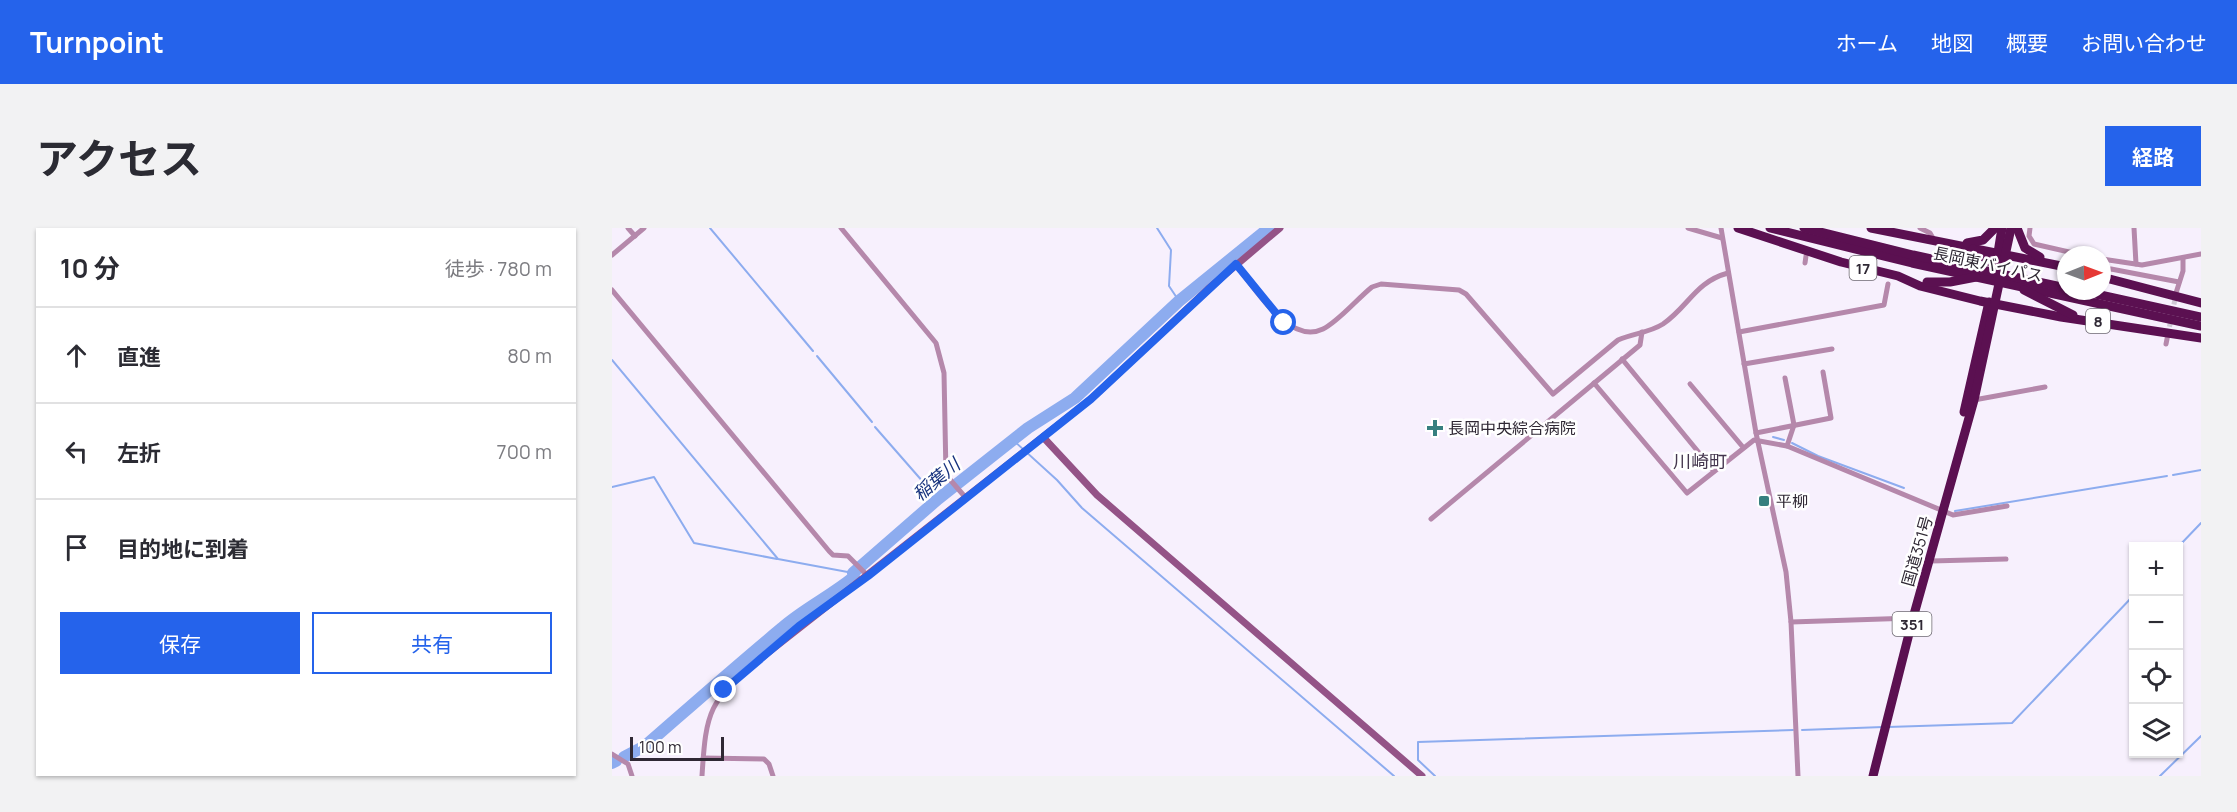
<!DOCTYPE html>
<html lang="ja">
<head>
<meta charset="utf-8">
<style>
	:root { --surface:#fff; --page:#f2f2f3; --text:#2b2b33; --muted:#7c7c81; --line:#e1e1e2; --accent:#2563eb }
	body { margin:0; font-family:Manrope,"Noto Sans JP",sans-serif; background:var(--page); color:var(--text) }
	.controls { position:absolute; right:18px; bottom:18px; display:grid; overflow:hidden; border-radius:0px; box-shadow:0 2px 4px #0004 }
	.controls button { width:54px; height:54px; display:grid; place-items:center; padding:0; border:0; border-bottom:2px solid var(--line); background:var(--surface); color:var(--text); font:30px sans-serif }
	.compass { position:absolute; left:1445px; top:18px; width:54px; height:54px; border-radius:50%; background:var(--surface); box-shadow:0 2px 4px #0004; rotate:89deg }
	.scale { position:absolute; left:18px; bottom:15px; width:94px; box-sizing:border-box; padding-left:6px; border:3px solid #2f2834; border-top:0; font-size:16px; line-height:21px; white-space:nowrap; color:#2f2834; -webkit-text-stroke:4px #fff; paint-order:stroke }
	.stop { position:absolute; width:18px; height:18px; margin:-14px; border:4px solid #2563eb; border-radius:50%; background:#fff }
	.stop.end { background:#2563eb; border-color:#fff; box-shadow:0 2px 6px #0008 }
	.list { margin:0; padding:0; list-style:none }
	h2 { display:flex; justify-content:space-between; align-items:center; height:78px; margin:0; padding:0 24px; font-size:26px }
	h2 small { font-size:20px; font-weight:400; color:var(--muted) }
	.list li { display:grid; grid-template-columns:39px 1fr auto; gap:18px; align-items:center; box-sizing:border-box; height:96px; padding:0 24px; border-top:2px solid var(--line) }
	.list b { display:block; font-size:22px; white-space:nowrap }
	.list em { font-size:20px; font-style:normal; color:var(--muted) }
	.actions { display:flex; gap:12px; padding:18px 24px }
	.actions a { flex:1; padding:14px 0; border:2px solid var(--accent); border-radius:0px; text-align:center; font-size:21px; color:var(--accent) }
	.actions .main { background:var(--accent); color:#fff }
	.icon { flex:none; width:33px; height:33px; fill:none; stroke:currentColor; stroke-width:2; stroke-linecap:round; stroke-linejoin:round }
	.map { position:relative; flex:none; width:1589px; height:548px; overflow:hidden; border-radius:0px }
	header { display:flex; align-items:center; gap:36px; box-sizing:border-box; height:84px; padding:0 30px; background:var(--accent); color:#fff }
	header strong { font-size:28px }
	nav { display:flex; gap:33px; margin-inline-start:auto; font-size:21px }
	.intro { display:flex; align-items:center; justify-content:space-between; box-sizing:border-box; height:144px; padding:0 36px }
	h1 { margin:0; font-size:42px }
	.button { padding:15px 27px; border-radius:0px; background:var(--accent); color:#fff; font-size:21px; font-weight:700 }
	main { display:flex; gap:36px; padding:0 36px }
	aside { flex:1; background:var(--surface); border-radius:0px; box-shadow:0 2px 4px #0004 }
	.map>svg:first-child { display:block }
	.lines { fill:none; stroke-linecap:round; stroke-linejoin:round }
	.stream { stroke:#8dacef; stroke-width:2 }
	.river { stroke:#8dacef; stroke-width:12 }
	.street-tunnel { stroke:#cfc8d5; stroke-width:5; stroke-dasharray:5 2.5; stroke-linecap:butt }
	.street { stroke:#b588ab; stroke-width:5 }
	.secondary { stroke:#945387; stroke-width:7 }
	.highway { stroke:#5b1051; stroke-width:9 }
	.route { stroke:#2563eb; stroke-width:8 }
	.poi-dot { fill:#367f7f; stroke:#fff; stroke-width:2 }
	.labels { text-anchor:middle; dominant-baseline:central; stroke-width:5; stroke-linejoin:round; paint-order:stroke }
	.shield { fill:#fff; stroke:#6d6871; stroke-width:1.5 }
	.shield-label { font-size:15px; font-weight:bold; fill:#2f2834 }
	.street-label { font-size:16px; fill:#2f2834; stroke:#fff }
	.poi-label { font-size:16px; fill:#2f2834; stroke:#fff; text-anchor:start }
	.neighbourhood-label { font-size:18px; fill:#44364e; stroke:#fff }
	.water-label { font-size:18px; font-style:italic; fill:#17337e; stroke:#fff }
</style>
</head>
<body>
<header>
<strong>Turnpoint</strong>
<nav><a>ホーム</a><a>地図</a><a>概要</a><a>お問い合わせ</a></nav>
</header>
<div class="intro"><h1>アクセス</h1><a class="button">経路</a></div>
<main>
<aside>
<h2>10 分<small>徒歩 · 780 m</small></h2>
<ul class="list">
<li><svg class="icon" aria-label="ahead" viewBox="0 0 24 24"><path d="M12 20V5M6 11l6-6 6 6"/></svg><div><b>直進</b></div><em>80 m</em></li>
<li><svg class="icon" aria-label="left" viewBox="0 0 24 24"><path d="M17 20v-9H6M10 6l-5 5 5 5"/></svg><div><b>左折</b></div><em>700 m</em></li>
<li><svg class="icon" aria-label="arrive" viewBox="0 0 24 24"><path d="M6 21V4h12l-3 4 3 4H6"/></svg><div><b>目的地に到着</b></div></li>
</ul>
<div class="actions"><a class="main">保存</a><a>共有</a></div>
</aside>
<div class="map">
<svg width="1589" height="548" viewBox="0 0 1589 548">
	<rect width="100%" height="100%" fill="#f7f0fd"/>
	<g class="lines">
		<g class="stream">
			<polyline points="98,0 201,123"/>
			<polyline points="545,0 559,22 557,58 567,73"/>
			<polyline points="205,128 260,194"/>
			<polyline points="0,132 166,331 241,345"/>
			<polyline points="263,199 326,271"/>
			<polyline points="1161,209 1172,212"/>
			<polyline points="401,212 445,252 470,280 782,548"/>
			<polyline points="1180,215 1206,228 1292,260"/>
			<polyline points="1561,247 1589,242"/>
			<polyline points="0,259 42,249 82,315 165,331"/>
			<polyline points="1343,283 1555,248"/>
			<polyline points="1566,319 1589,295"/>
			<polyline points="1276,499 1400,495 1522,367"/>
			<polyline points="1190,502 1271,499"/>
			<polyline points="823,548 806,532 806,514 1181,502"/>
			<polyline points="1548,548 1589,508"/>
		</g>
		<g class="river">
			<path d="M12 529 33 518C79 478 124 438 170 400 193 380 219 368 242 349L241 345 326 271 416 200 463 170 567 73 657 0"/>
			<polyline points="0,535 4,533"/>
		</g>
		<polyline class="street-tunnel" points="1556,106 1564,66"/>
		<g class="street">
			<polyline points="16,0 23,8"/>
			<polyline points="229,0 324,115 332,145 334,247 354,270"/>
			<polyline points="1076,0 1110,10"/>
			<polyline points="1109,0 1144,205 1174,344 1179,394 1186,548"/>
			<polyline points="1308,0 1318,5 1322,12"/>
			<polyline points="1418,0 1417,8 1422,16 1470,27"/>
			<polyline points="1522,0 1524,36"/>
			<polyline points="0,27 32,0"/>
			<polyline points="1490,31 1530,37 1589,26"/>
			<polyline points="1193,35 1194,28"/>
			<path d="M624 37C642 58 676 118 711 101 726 94 746 70 760 59L769 56 847 62 854 66 941 166 1006 112C1021 105 1037 105 1051 96 1077 78 1083 54 1116 45"/>
			<polyline points="1490,42 1499,41 1567,54"/>
			<polyline points="0,62 217,323 221,327 236,328 256,348"/>
			<polyline points="1564,65 1571,43 1571,30"/>
			<polyline points="1127,104 1272,77 1276,56"/>
			<polyline points="1554,116 1556,106"/>
			<polyline points="1010,131 1102,243"/>
			<polyline points="1132,136 1220,121"/>
			<polyline points="1173,150 1182,197 1175,218"/>
			<polyline points="982,155 1075,265 1142,212 1175,218 1341,287 1395,278"/>
			<polyline points="1078,156 1130,218"/>
			<polyline points="1362,172 1433,159"/>
			<polyline points="1144,205 1219,190 1211,144"/>
			<polyline points="819,291 1028,117 1030,104"/>
			<polyline points="1319,333 1394,331"/>
			<polyline points="1179,394 1301,390"/>
			<polyline points="0,526 16,536 20,548"/>
			<polyline points="91,530 152,531 157,536 161,548"/>
			<path d="M90 548C94 482 97 473 148 431"/>
		</g>
		<g class="secondary">
			<polyline points="431,209 485,267 810,548"/>
			<polyline points="148,431 479,171 596,61 668,0"/>
		</g>
		<g class="highway">
			<polyline points="1126,0 1229,34 1286,48 1308,58 1368,73 1449,89 1589,110"/>
			<polyline points="1158,0 1300,35 1589,98"/>
			<polyline points="1192,0 1301,27 1454,60"/>
			<polyline points="1259,0 1454,39"/>
			<polyline points="1405,0 1413,20 1428,29"/>
			<polyline points="1355,15 1371,12 1383,0"/>
			<polyline points="1361,21 1385,39"/>
			<polyline points="1383,43 1390,0"/>
			<polyline points="1490,49 1589,75"/>
			<polyline points="1315,54 1338,54 1364,49"/>
			<polyline points="1412,62 1461,87"/>
			<polyline points="1470,63 1589,89"/>
			<polyline points="1352,184 1377,74"/>
			<polyline points="1261,548 1301,390 1362,172 1399,0"/>
		</g>
	</g>
	<g class="lines">
		<polyline class="route" points="112,462 187,398 256,348 479,171 624,36 672,95"/>
	</g>
	<g class="poi-dot">
		<path d="M820 191h6v6h6v6h-6v6h-6v-6h-6v-6h6z"/>
		<rect x="1146" y="267" width="12" height="12" rx="3"/>
	</g>
	<g class="labels">
		<g class="shield">
			<rect x="1237.5" y="28" width="27" height="24" rx="4.5"/>
			<rect x="1474" y="81" width="24" height="24" rx="4.5"/>
			<rect x="1280.5" y="384" width="39" height="24" rx="4.5"/>
		</g>
		<g class="shield-label">
			<text x="1251" y="40">17</text>
			<text x="1486" y="93">8</text>
			<text x="1300" y="396">351</text>
		</g>
		<g class="street-label">
			<text transform="translate(1376 36) rotate(12)">長岡東バイパス</text>
			<text transform="translate(1305 323) rotate(-74)">国道351号</text>
		</g>
		<g class="poi-label">
			<text x="836" y="200">長岡中央綜合病院</text>
			<text x="1164" y="273">平柳</text>
		</g>
		<g class="neighbourhood-label">
			<text x="1088" y="233">川崎町</text>
		</g>
		<g class="water-label">
			<text transform="translate(324 251) rotate(-40)">稲葉川</text>
		</g>
	</g>
</svg>
<div class="controls">
<button>+</button>
<button>−</button>
<button><svg class="icon" aria-label="locate" viewBox="0 0 24 24"><circle cx="12" cy="12" r="6"/><path d="M12 2v4M12 18v4M2 12h4M18 12h4"/></svg></button>
<button><svg class="icon" aria-label="layers" viewBox="0 0 24 24"><path d="M12 4l9 5-9 5-9-5zM3 14l9 5 9-5"/></svg></button>
</div>
<svg class="compass" viewBox="-18 -18 36 36"><path d="M0-13l5 13h-10z" fill="#e53935"/><path d="M0 13l5-13h-10z" fill="#7c7c81"/></svg>
<div class="scale">100 m</div>
<div class="stop" style="left:672px;top:95px"></div>
<div class="stop end" style="left:112px;top:462px"></div>
</div>
</main>
</body>
</html>
